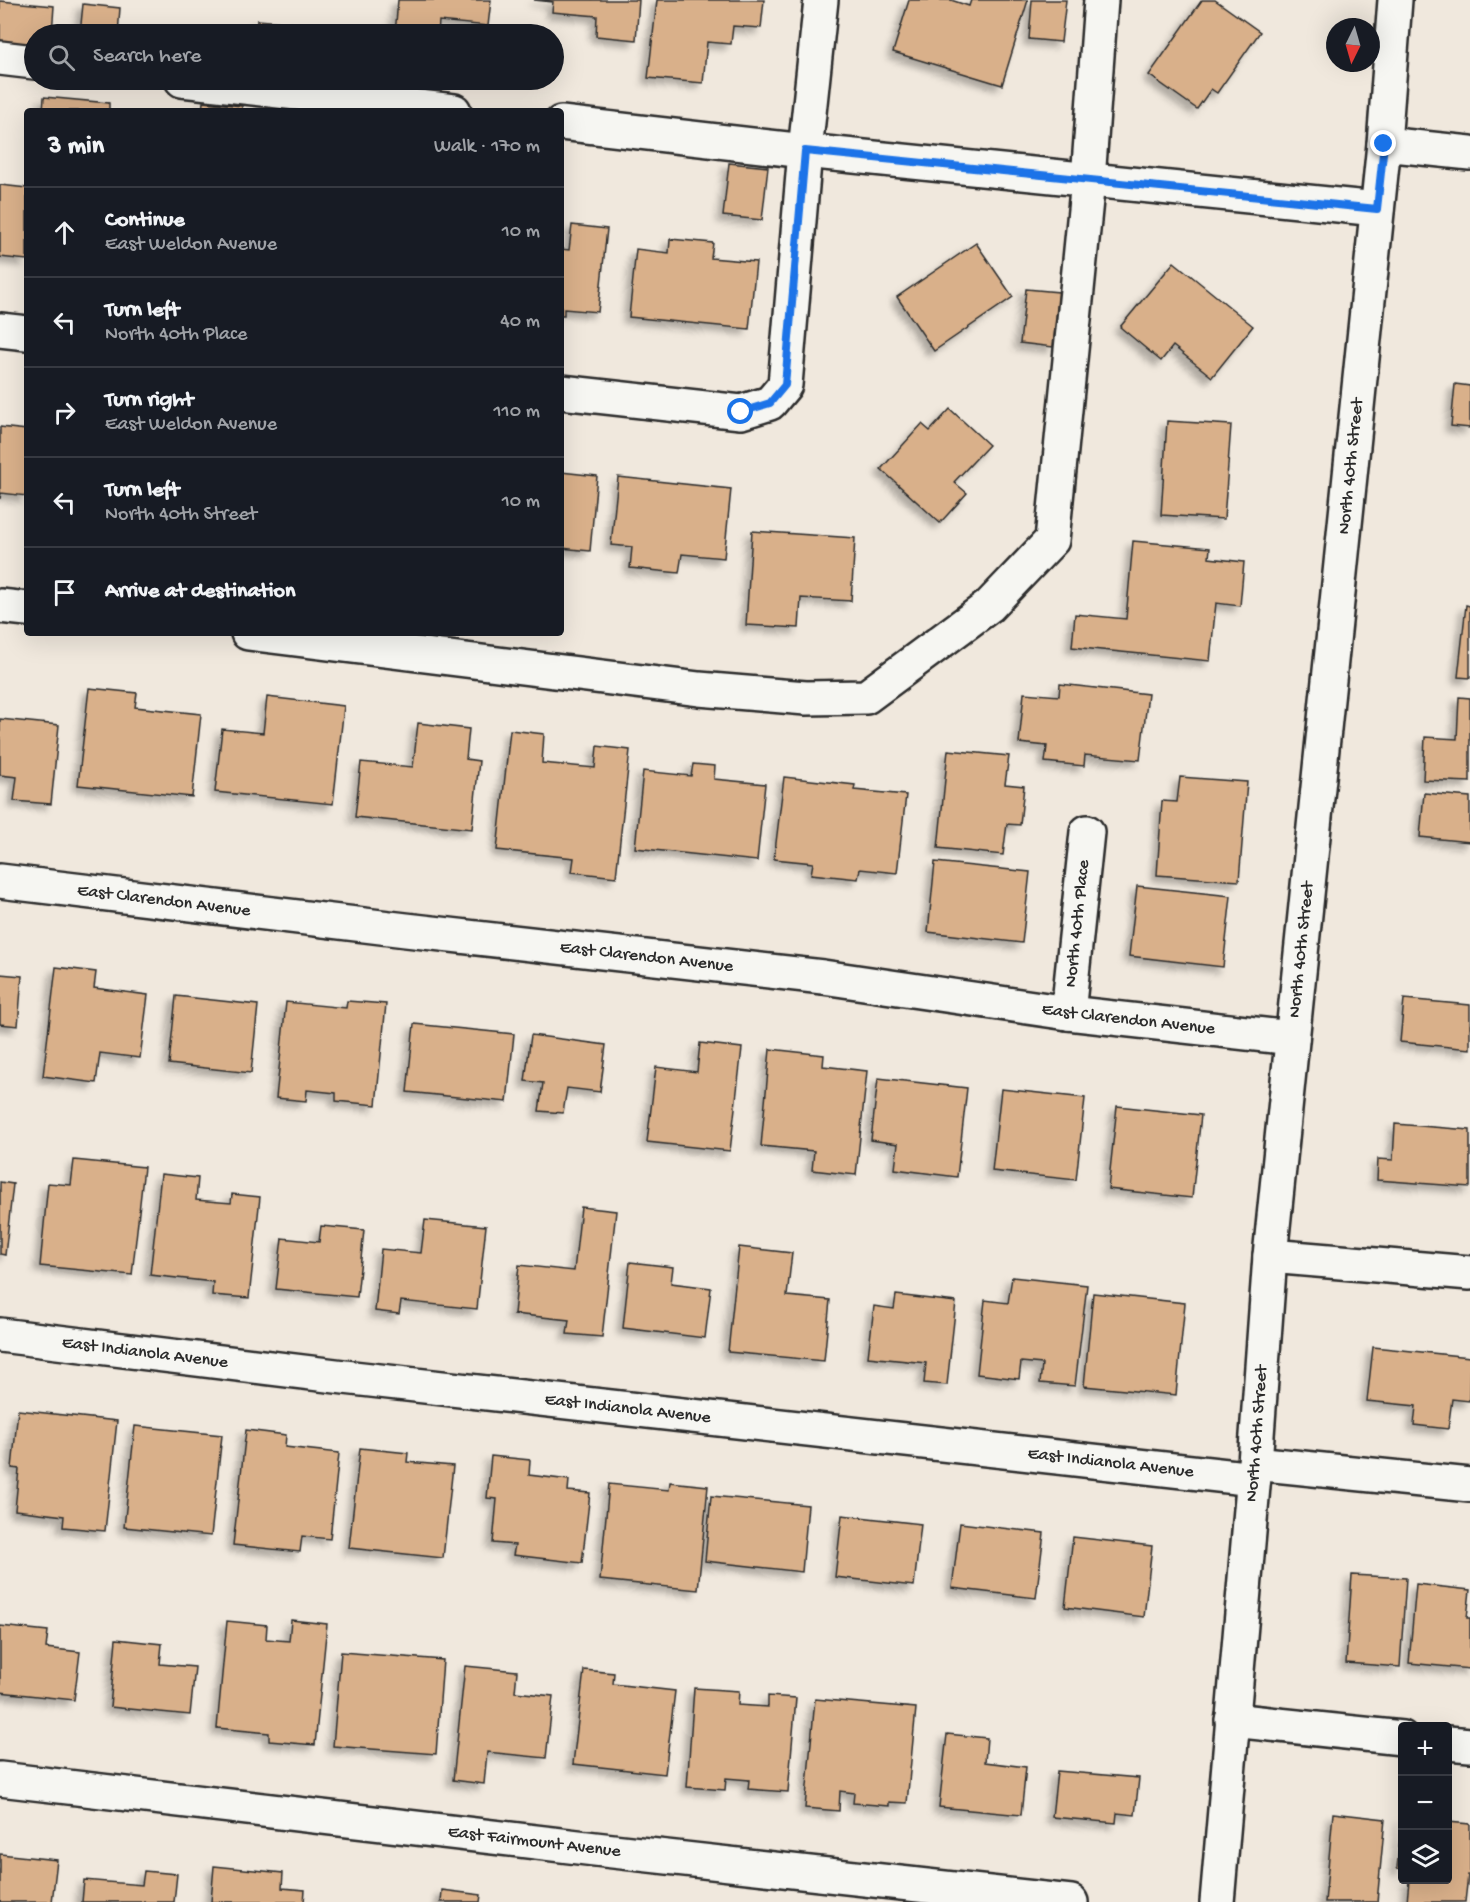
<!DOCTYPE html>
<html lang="en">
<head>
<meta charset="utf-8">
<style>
	:root { --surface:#171b24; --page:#20242c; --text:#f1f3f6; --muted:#9ea1a6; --line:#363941 }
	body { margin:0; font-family:"Gochi Hand",sans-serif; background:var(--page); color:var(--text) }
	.controls { position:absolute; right:18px; bottom:18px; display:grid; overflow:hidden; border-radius:6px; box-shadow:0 6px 24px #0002 }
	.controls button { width:54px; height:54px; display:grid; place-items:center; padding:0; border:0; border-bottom:2px solid var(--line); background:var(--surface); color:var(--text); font:30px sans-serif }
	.compass { position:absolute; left:1326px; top:18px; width:54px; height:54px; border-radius:50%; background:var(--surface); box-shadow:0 6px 24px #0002; rotate:185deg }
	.stop { position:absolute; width:18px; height:18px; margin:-14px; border:4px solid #1a73e8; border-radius:50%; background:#fff }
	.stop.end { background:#1a73e8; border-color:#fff; box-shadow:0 2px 6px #0008 }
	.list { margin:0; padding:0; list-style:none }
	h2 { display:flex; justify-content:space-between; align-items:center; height:78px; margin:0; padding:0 24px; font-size:26px }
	h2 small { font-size:20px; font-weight:400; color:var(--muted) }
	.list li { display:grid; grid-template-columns:39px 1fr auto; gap:18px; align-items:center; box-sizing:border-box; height:90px; padding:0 24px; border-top:2px solid var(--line) }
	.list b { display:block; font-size:22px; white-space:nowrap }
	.list p { margin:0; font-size:20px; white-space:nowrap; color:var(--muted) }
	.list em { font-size:20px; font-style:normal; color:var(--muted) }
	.icon { flex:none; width:33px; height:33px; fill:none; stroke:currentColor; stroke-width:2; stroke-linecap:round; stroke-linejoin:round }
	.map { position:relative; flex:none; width:1470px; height:1902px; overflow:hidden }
	.search { position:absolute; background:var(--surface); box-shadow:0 6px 24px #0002; left:24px; top:24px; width:540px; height:66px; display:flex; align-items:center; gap:15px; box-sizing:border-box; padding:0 21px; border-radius:33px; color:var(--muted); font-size:22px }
	.panel { position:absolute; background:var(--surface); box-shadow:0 6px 24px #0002; left:24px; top:108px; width:540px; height:528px; border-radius:6px }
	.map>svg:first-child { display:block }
	.building { fill:#d9b08a; stroke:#2b2b2b; stroke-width:1.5; filter:url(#shadow) }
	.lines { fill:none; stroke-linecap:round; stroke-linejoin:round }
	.minor-casing { stroke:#2b2b2b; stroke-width:38 }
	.major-casing { stroke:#2b2b2b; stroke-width:38 }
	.minor { stroke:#f6f6f2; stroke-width:33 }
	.major { stroke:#f6f6f2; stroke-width:33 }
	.route { stroke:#1a73e8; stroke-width:8 }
	.labels { text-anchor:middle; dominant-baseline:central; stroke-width:4.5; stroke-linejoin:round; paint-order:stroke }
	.street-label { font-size:18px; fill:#2b2b2b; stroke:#f6f6f2 }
</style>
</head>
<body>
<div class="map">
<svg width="1470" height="1902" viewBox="0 0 1470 1902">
	<defs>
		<filter id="shadow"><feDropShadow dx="-5.5" dy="5.5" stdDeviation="3" flood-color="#0004"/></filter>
	</defs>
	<rect width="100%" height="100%" fill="#f0e8dd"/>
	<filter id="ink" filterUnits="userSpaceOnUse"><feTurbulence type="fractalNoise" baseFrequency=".0167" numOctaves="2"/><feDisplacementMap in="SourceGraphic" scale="12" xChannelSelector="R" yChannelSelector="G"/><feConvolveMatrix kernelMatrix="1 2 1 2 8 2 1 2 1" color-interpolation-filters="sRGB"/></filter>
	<g filter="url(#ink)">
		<g class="building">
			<polygon points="398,0 491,0 488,26 439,21 438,34 395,34"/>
			<polygon points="534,0 639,0 636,40 596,36 597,16 552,12 553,2"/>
			<polygon points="657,0 764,0 761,28 733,26 731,44 707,42 703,83 648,78"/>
			<polygon points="909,0 951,0 969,6 971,0 1028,0 1002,85 893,52"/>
			<polygon points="1032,0 1066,0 1061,42 1029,39"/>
			<polygon points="1202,0 1215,0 1260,32 1217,93 1211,89 1197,109 1149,75"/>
			<polygon points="0,1 54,6 52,34 34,34 34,45 0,41"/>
			<polygon points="83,4 120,8 118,34 80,34"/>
			<polygon points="257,20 295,23 294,34 256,34"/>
			<polygon points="44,97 109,103 109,111 43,111"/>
			<polygon points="203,102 242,106 242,111 202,111"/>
			<polygon points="729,163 768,167 762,220 723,216"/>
			<polygon points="0,185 27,188 27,260 0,257"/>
			<polygon points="572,225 607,229 598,312 564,309 564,315 561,315 561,249 569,250"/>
			<polygon points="670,239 713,243 711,258 756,262 749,329 629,317 636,249 669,253"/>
			<polygon points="976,243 1013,297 934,351 897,297"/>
			<polygon points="1174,262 1253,326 1212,377 1173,346 1161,361 1120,327"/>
			<polygon points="1026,289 1059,292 1053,347 1020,343"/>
			<polygon points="1455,384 1470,386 1470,428 1451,426"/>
			<polygon points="950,409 989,445 954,482 967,493 940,523 881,469 922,424 930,431"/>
			<polygon points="1167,421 1231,425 1224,519 1161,515"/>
			<polygon points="0,427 27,430 27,496 1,493 0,499"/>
			<polygon points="561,472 597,476 590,551 561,548"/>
			<polygon points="618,477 731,489 724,558 682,554 679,573 630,568 632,547 611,545"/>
			<polygon points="752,531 855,538 851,601 801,598 799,628 746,625"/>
			<polygon points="1133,541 1210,548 1209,558 1244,562 1240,606 1216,603 1210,661 1072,647 1075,614 1126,619"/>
			<polygon points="1466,605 1470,606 1470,678 1458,677"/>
			<polygon points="1060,684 1148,694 1140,760 1085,755 1084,766 1045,762 1047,746 1019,743 1024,693 1059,696"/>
			<polygon points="89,688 137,693 135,707 201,714 192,797 78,785"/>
			<polygon points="267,697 344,706 333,804 215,792 222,729 263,733"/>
			<polygon points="1459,697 1470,698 1470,782 1423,780 1425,737 1457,739"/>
			<polygon points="0,719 59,725 51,804 14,801 17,777 0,775"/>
			<polygon points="418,723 469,729 466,759 479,761 472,829 355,817 361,762 413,767"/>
			<polygon points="510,730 544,734 542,763 595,768 597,746 630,750 616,877 572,872 574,858 497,850"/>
			<polygon points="948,750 1009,756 1005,784 1024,786 1020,825 1007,824 1003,855 938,848"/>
			<polygon points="693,764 715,766 714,779 765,784 757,861 635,848 643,771 691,776"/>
			<polygon points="784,777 855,785 854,790 906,795 897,873 860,869 858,879 811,874 813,863 774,859"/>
			<polygon points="1180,777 1247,782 1239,881 1157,875 1162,801 1177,802"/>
			<polygon points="1424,793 1470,797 1470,842 1420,837"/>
			<polygon points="935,862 1030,872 1022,943 928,932"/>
			<polygon points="1137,886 1231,896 1223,967 1129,956"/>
			<polygon points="56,967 96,972 94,988 148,995 140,1058 100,1053 96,1083 43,1076"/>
			<polygon points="0,974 22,976 18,1026 0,1024"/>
			<polygon points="176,996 258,1005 251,1073 169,1064"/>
			<polygon points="1404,999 1470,1005 1470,1049 1400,1042"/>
			<polygon points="347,1001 386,1004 376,1105 336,1101 336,1093 307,1090 306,1101 276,1098 286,1002 346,1008"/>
			<polygon points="414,1024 514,1034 507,1102 407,1092"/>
			<polygon points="531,1035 606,1045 600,1092 567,1088 563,1113 539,1111 543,1083 525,1081"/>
			<polygon points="700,1043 742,1048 730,1151 647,1142 656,1067 697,1072"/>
			<polygon points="770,1049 824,1055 823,1066 867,1071 856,1175 812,1170 814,1151 761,1146"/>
			<polygon points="878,1078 967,1088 957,1177 895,1169 898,1144 871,1140"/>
			<polygon points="1001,1089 1085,1098 1076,1180 992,1171"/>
			<polygon points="1117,1106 1201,1115 1192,1198 1108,1189"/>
			<polygon points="1395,1124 1470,1130 1470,1187 1377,1180 1378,1159 1393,1160"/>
			<polygon points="74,1160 144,1167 132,1275 40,1266 48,1183 71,1185"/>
			<polygon points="161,1174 198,1178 196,1200 231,1203 232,1194 260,1197 249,1298 212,1295 213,1282 150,1275"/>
			<polygon points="0,1182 13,1184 5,1255 0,1254"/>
			<polygon points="581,1207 616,1211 602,1337 567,1334 569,1320 514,1314 519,1265 574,1271"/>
			<polygon points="425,1220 486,1226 477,1309 401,1301 399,1314 375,1311 381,1249 421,1253"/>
			<polygon points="321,1226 364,1230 357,1297 276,1289 282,1238 319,1242"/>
			<polygon points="739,1247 792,1253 787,1296 830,1300 824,1361 728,1352"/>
			<polygon points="630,1262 673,1267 671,1283 711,1288 705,1338 623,1328"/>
			<polygon points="1012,1277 1087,1285 1075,1386 1040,1383 1042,1364 1021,1362 1019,1379 977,1374 985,1300 1008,1303"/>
			<polygon points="1093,1293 1185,1303 1176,1395 1084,1386"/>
			<polygon points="896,1295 956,1302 947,1385 924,1383 926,1363 868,1357 874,1306 894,1309"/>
			<polygon points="1373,1347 1470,1357 1469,1401 1452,1399 1448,1429 1414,1425 1416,1406 1367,1401"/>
			<polygon points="18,1410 117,1421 105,1531 63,1527 64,1516 15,1510 19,1469 12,1468"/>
			<polygon points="135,1426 222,1435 211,1536 124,1527"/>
			<polygon points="246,1430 286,1435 285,1447 339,1453 330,1539 302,1536 300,1552 233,1545"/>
			<polygon points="360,1448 408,1453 407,1462 453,1466 443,1558 349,1548"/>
			<polygon points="491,1456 530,1460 529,1475 569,1480 568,1491 590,1493 582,1563 513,1555 515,1545 493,1543 497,1499 487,1498"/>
			<polygon points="670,1482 708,1486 698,1590 600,1580 609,1484 669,1490"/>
			<polygon points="711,1496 808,1505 802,1572 705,1561"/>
			<polygon points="842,1515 921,1524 914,1586 835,1577"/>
			<polygon points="960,1523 1044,1533 1036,1598 952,1588"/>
			<polygon points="1073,1537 1152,1546 1144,1617 1065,1607"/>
			<polygon points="1352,1575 1406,1578 1400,1667 1346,1663"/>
			<polygon points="1416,1584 1470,1590 1467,1618 1470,1618 1470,1669 1409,1663"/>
			<polygon points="291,1620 327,1624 315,1745 269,1741 269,1733 217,1728 227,1621 267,1625 266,1639 289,1641"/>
			<polygon points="0,1626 48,1631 46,1648 80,1652 74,1700 0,1692"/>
			<polygon points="116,1639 162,1644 160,1664 195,1667 190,1715 110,1707"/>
			<polygon points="341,1652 443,1660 436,1754 333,1746"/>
			<polygon points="465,1666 517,1671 515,1692 553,1696 546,1758 487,1752 484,1784 453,1780"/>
			<polygon points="584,1670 614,1673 613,1684 675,1691 665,1774 573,1764"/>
			<polygon points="694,1688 739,1691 738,1705 768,1707 768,1696 796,1698 788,1792 748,1789 749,1780 726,1778 725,1790 687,1787"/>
			<polygon points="815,1699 916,1708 907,1803 889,1802 889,1806 853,1803 854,1793 840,1791 839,1811 805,1808"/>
			<polygon points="947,1734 987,1738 985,1762 1026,1767 1021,1815 939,1807"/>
			<polygon points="1057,1771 1139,1778 1135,1815 1117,1813 1116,1823 1052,1817"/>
			<polygon points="1333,1813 1385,1819 1377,1902 1325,1902"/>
			<polygon points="1402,1817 1402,1869 1397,1868"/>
			<polygon points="1448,1822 1470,1824 1470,1875 1468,1875 1465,1902 1407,1902 1409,1880 1448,1880"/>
			<polygon points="0,1854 57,1860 52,1902 0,1902"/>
			<polygon points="214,1866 283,1873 282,1888 305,1890 304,1902 211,1902"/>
			<polygon points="144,1871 177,1874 174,1902 82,1902 84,1880 142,1885"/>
			<polygon points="442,1890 481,1895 480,1902 441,1902"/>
		</g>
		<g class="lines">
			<g class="minor-casing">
				<g id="minor">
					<polyline points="0,58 34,62"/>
					<polyline points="182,80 454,111"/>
					<polyline points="561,123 805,151 1377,209"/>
					<polyline points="1384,144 1470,153"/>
					<polyline points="0,330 27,333"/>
					<polyline points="561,392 741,412 770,403 785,385 805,151 821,0"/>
					<polyline points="0,606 27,609"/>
					<polyline points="248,633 699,689 806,698 866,697 989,606 1052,540 1088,180 1101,0"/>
					<path id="s1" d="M0 881 406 930 823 977 1068 1013 1292 1038"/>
					<path id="s2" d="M1068 1013 1087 832"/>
					<polyline points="1270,1256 1470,1273"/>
					<path id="s3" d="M0 1335 344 1377 1254 1479"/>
					<polyline points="1255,1463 1470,1485"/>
					<polyline points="1232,1720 1402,1738"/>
					<polyline points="1448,1743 1470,1745"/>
					<path id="s4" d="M0 1779 595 1849 1071 1902"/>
				</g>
			</g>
			<g class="major-casing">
				<g id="major">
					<path id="s5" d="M1217 1902 1255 1463 1270 1256 1384 144 1395 0"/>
				</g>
			</g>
			<use href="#minor" class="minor"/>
			<use href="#major" class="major"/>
		</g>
	</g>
	<g class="lines" filter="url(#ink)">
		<polyline class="route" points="741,412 770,403 785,385 805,151 1377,209 1384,144"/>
	</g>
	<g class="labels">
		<g class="street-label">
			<text stroke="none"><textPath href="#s5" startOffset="1442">North 40th Street</textPath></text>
			<text stroke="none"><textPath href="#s1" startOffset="165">East Clarendon Avenue</textPath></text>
			<text stroke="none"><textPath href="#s2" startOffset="90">North 40th Place</textPath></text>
			<text stroke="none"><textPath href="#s5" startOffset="956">North 40th Street</textPath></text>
			<text stroke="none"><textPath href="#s1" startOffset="651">East Clarendon Avenue</textPath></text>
			<text stroke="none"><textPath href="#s1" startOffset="1137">East Clarendon Avenue</textPath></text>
			<text stroke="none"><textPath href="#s3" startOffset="146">East Indianola Avenue</textPath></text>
			<text stroke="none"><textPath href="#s3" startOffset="632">East Indianola Avenue</textPath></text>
			<text stroke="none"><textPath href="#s5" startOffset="470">North 40th Street</textPath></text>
			<text stroke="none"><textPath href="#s3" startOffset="1118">East Indianola Avenue</textPath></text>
			<text stroke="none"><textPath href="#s4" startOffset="538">East Fairmount Avenue</textPath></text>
		</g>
	</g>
</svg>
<div class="controls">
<button>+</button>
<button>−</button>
<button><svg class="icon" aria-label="layers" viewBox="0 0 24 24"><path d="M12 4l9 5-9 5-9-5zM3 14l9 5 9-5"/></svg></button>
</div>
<svg class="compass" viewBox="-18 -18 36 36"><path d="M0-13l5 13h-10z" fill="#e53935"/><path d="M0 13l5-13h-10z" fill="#9ea1a6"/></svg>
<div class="stop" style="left:741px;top:412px"></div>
<div class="stop end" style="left:1384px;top:144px"></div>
<div class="search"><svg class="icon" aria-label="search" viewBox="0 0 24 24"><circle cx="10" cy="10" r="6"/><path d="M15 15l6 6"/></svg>Search here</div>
<section class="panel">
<h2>3 min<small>Walk · 170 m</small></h2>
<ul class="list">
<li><svg class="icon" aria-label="ahead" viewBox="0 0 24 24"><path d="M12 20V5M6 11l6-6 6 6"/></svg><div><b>Continue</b><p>East Weldon Avenue</p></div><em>10 m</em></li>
<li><svg class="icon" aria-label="left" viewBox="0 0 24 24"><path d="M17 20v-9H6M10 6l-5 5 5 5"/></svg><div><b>Turn left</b><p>North 40th Place</p></div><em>40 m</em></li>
<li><svg class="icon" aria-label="right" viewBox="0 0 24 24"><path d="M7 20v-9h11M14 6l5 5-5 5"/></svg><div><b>Turn right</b><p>East Weldon Avenue</p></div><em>110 m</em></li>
<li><svg class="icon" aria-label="left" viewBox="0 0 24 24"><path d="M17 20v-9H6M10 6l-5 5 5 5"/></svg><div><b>Turn left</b><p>North 40th Street</p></div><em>10 m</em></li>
<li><svg class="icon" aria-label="arrive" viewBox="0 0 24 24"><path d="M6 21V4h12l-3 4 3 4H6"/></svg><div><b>Arrive at destination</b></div></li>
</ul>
</section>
</div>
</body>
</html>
